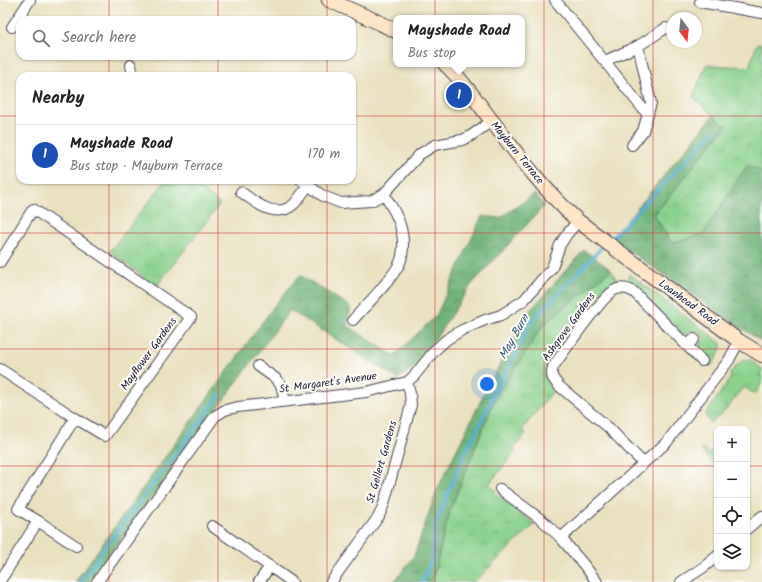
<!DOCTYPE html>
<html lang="en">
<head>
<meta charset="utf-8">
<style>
	:root { --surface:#fff; --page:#f2f2f2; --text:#222; --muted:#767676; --line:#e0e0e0; --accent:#d1495b }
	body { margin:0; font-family:Kalam,sans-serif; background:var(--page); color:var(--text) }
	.controls { position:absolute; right:12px; bottom:12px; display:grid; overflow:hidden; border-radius:8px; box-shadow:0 1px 3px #0004 }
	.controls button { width:36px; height:36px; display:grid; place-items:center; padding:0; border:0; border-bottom:1px solid var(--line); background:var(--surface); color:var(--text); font:20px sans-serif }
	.compass { position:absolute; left:666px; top:12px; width:36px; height:36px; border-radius:50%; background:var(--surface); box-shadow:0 1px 3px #0004; rotate:165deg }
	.you { position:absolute; left:487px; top:384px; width:14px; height:14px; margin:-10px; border:3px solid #fff; border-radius:50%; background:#1a73e8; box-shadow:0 0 0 6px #1a73e833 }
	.badge { display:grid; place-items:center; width:26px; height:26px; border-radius:50%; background:var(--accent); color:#fff; font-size:13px; font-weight:700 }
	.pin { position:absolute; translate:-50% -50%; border:2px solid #fff; box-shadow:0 1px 4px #0006 }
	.popup { position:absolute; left:393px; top:15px; width:132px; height:52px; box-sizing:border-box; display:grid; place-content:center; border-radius:8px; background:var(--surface); filter:drop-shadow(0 1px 3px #0005); font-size:13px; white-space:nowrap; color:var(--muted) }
	.popup b { font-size:15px; color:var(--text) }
	.popup::after { content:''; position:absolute; left:50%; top:100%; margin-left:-8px; border:8px solid transparent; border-top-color:var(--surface) }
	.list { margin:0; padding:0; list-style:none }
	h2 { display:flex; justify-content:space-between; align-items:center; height:52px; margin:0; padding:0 16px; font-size:17px }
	h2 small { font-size:13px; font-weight:400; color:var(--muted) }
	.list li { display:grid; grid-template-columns:26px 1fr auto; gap:12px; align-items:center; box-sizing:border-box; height:60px; padding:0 16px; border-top:1px solid var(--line) }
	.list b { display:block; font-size:15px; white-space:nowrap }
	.list p { margin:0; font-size:13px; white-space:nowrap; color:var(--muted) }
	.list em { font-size:13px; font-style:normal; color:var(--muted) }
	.icon { flex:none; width:22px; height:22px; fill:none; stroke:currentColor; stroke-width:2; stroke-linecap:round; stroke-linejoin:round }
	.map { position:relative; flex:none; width:762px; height:582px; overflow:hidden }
	.search { position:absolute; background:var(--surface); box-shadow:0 1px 3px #0004; left:16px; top:16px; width:340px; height:44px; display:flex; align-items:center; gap:10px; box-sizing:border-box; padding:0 14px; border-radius:12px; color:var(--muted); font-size:15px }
	.panel { position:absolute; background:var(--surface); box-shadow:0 1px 3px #0004; left:16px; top:72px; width:340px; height:112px; border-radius:12px }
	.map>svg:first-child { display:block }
	.grass { fill:url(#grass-tufts); stroke:#567a64 }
	.forest { fill:url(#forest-crowns); stroke:#496b5a }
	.garden { fill:url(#garden-furrows); stroke:#567a64 }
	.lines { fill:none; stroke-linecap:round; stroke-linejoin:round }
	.stream { stroke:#55afd3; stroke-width:3.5 }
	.minor-casing { stroke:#403f4f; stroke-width:12 }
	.secondary-casing { stroke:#403f4f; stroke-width:16 }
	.minor { stroke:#fff; stroke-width:10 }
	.secondary { stroke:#fde5c5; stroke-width:14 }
	.grid { fill:none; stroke:#d62828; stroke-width:1; stroke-opacity:0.55 }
	.labels { text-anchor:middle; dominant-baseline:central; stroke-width:4; stroke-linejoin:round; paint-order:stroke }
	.street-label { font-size:11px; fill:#22223b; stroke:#fdfcf7 }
	.water-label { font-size:12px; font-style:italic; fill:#365a78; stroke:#fdfcf7 }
</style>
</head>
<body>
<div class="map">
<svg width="762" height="582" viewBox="0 0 762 582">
	<defs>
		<pattern id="grass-tufts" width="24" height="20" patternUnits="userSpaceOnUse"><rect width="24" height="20" fill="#8bd28d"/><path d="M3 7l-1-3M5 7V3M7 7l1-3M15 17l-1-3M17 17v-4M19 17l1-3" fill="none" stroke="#78b47b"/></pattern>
		<pattern id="forest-crowns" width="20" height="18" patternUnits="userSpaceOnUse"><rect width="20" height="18" fill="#70b478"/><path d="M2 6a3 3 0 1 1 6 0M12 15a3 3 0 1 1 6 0" fill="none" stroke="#5c9264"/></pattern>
		<pattern id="garden-furrows" width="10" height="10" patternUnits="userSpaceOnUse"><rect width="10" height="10" fill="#8bd28d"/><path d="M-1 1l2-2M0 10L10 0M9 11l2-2" fill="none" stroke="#78b47b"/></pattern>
	</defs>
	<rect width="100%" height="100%" fill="#fdfcf7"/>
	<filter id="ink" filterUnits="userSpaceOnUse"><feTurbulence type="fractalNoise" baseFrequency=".025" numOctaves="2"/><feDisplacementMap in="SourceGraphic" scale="8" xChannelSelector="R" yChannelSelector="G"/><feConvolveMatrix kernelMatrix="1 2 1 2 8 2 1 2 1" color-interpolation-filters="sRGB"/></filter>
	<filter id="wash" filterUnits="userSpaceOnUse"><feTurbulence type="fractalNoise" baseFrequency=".012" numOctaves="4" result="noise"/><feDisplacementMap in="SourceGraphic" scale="16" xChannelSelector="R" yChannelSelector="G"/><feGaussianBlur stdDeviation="0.9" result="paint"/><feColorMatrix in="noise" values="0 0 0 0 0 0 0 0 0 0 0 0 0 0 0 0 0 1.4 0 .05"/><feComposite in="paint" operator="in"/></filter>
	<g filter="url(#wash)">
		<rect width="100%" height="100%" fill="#eae1bf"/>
		<g class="grass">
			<polygon points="757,44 762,44 762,172 748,165 703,234 672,243 654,215 725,126 693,97 706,65 749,67"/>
			<polygon points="166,180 190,180 220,204 156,287 110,251"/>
			<path d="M611 270 618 282 605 289 585 313 579 314 566 332 567 339C553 357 534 368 554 390L523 428V432L526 434 513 449 516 451 489 484 496 490 494 493 535 524 474 582H432L450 510 494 401 544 324Z"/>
			<path d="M629 274 721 343C722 352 716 359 711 366 705 359 699 354 699 344L705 339 697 330 687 336 683 335 635 287 628 284Z"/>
			<polygon points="744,360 751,360 762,369 762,383 755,394 743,387 728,408 711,423 705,415 731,377 730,373 739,363"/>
		</g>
		<g class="forest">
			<polygon points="713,116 726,126 654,215 672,243 703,234 748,164 762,172 762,305 759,310 762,311 762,342 612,239"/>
			<polygon points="535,194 544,206 471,285 419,363 398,379 290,310 89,582 75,582 277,302 300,275 351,307 347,325 394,356 436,316 482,216 500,218"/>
			<polygon points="584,250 611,270 544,324 494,401 450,510 432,582 394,582 414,556 437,490 485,392 528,313"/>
		</g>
		<polygon class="garden" points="717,447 717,468 701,450 704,448 709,454"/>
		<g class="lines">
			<g class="stream">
				<polyline points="610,240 714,131"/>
				<polyline points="81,582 104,549 221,394"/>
				<polyline points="422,582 431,562 436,523 460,463 531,322 605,244"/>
			</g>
		</g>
	</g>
	<g filter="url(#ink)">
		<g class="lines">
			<g class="minor-casing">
				<g id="minor">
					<polyline points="555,0 648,115"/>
					<polyline points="700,2 762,13"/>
					<polyline points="12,27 30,0"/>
					<polyline points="638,46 666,28"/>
					<polyline points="605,61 638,46 651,103 643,131 632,145"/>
					<polyline points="131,65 133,76"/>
					<polyline points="301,180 323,196 341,203 371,201 384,194 420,154 435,145 462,140 469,137 492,121"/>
					<path d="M241 192C256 203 276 220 294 204 299 199 303 192 308 186"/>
					<polyline points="0,262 33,209 191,317 105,436 75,418 18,509 38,521 0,581"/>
					<path d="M353 320C365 306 396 276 401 260 405 246 403 229 396 215 393 208 388 201 384 194"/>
					<polyline points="687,346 694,339"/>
					<polyline points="258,366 275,378 281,385 285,401"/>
					<polyline points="0,369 75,418"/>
					<path d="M643 463 609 428 559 386C553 379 550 376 553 367 563 353 605 292 617 289 624 287 629 289 634 292L702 361"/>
					<polyline points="500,489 543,521 561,538"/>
					<polyline points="38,521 76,546"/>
					<polyline points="212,526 292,582"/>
					<polyline points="747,529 762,516"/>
					<polyline points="97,582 215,416 225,410 238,407 366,392 407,382 414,376 435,350 446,340 462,330 485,320 501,315 524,300 552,268 560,245 567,234 578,221"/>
					<polyline points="259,582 270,566"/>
					<polyline points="331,582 379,516 384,504 411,405 410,393 407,382"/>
					<polyline points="597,582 584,565 561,538 667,442 729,360 739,341"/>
					<polyline points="681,582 704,567 717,556"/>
				</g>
			</g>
			<g class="secondary-casing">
				<g id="secondary">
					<polyline points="329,0 380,23 396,31"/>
					<path d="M445 64C464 81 476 101 492 121 518 156 546 192 578 221L739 341 762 355"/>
				</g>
			</g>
			<use href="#minor" class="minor"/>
			<use href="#secondary" class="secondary"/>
		</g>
	</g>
	<path class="grid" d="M109 0V20M218 0V20M327 0V20M435 0V582M544 0V582M653 0V582M109 56V76M218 56V76M327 56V76M0 116H20M352 116H762M109 180V582M218 180V582M327 180V582M0 233H762M0 349H762M0 466H717M747 466H762"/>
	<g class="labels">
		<g class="street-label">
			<text transform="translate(517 153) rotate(51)">Mayburn Terrace</text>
			<text transform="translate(688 303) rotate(36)">Loanhead Road</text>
			<text transform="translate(569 327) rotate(-54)">Ashgrove Gardens</text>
			<text transform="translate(149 354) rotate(-54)">Mayflower Gardens</text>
			<text transform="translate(328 383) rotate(-8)">St Margaret's Avenue</text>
			<text transform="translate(382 462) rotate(-74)">St Gellert Gardens</text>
		</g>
		<g class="water-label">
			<text transform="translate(514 337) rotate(-61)">May Burn</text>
		</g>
	</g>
</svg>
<div class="controls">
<button>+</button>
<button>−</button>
<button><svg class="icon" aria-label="locate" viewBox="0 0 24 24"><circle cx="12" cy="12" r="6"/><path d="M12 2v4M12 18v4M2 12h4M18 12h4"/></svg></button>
<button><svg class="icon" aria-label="layers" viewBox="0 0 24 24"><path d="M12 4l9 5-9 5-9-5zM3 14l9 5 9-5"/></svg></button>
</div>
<svg class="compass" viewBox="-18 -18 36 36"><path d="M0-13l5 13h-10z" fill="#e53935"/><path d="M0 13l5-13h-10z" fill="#767676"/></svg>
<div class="you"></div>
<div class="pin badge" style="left:459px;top:95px;background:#1a4fb4">1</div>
<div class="popup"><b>Mayshade Road</b>Bus stop</div>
<div class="search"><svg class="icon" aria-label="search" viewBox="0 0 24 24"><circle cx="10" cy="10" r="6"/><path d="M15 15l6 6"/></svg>Search here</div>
<section class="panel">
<h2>Nearby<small></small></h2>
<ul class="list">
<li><span class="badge" style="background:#1a4fb4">1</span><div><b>Mayshade Road</b><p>Bus stop · Mayburn Terrace</p></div><em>170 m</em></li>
</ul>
</section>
</div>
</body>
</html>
